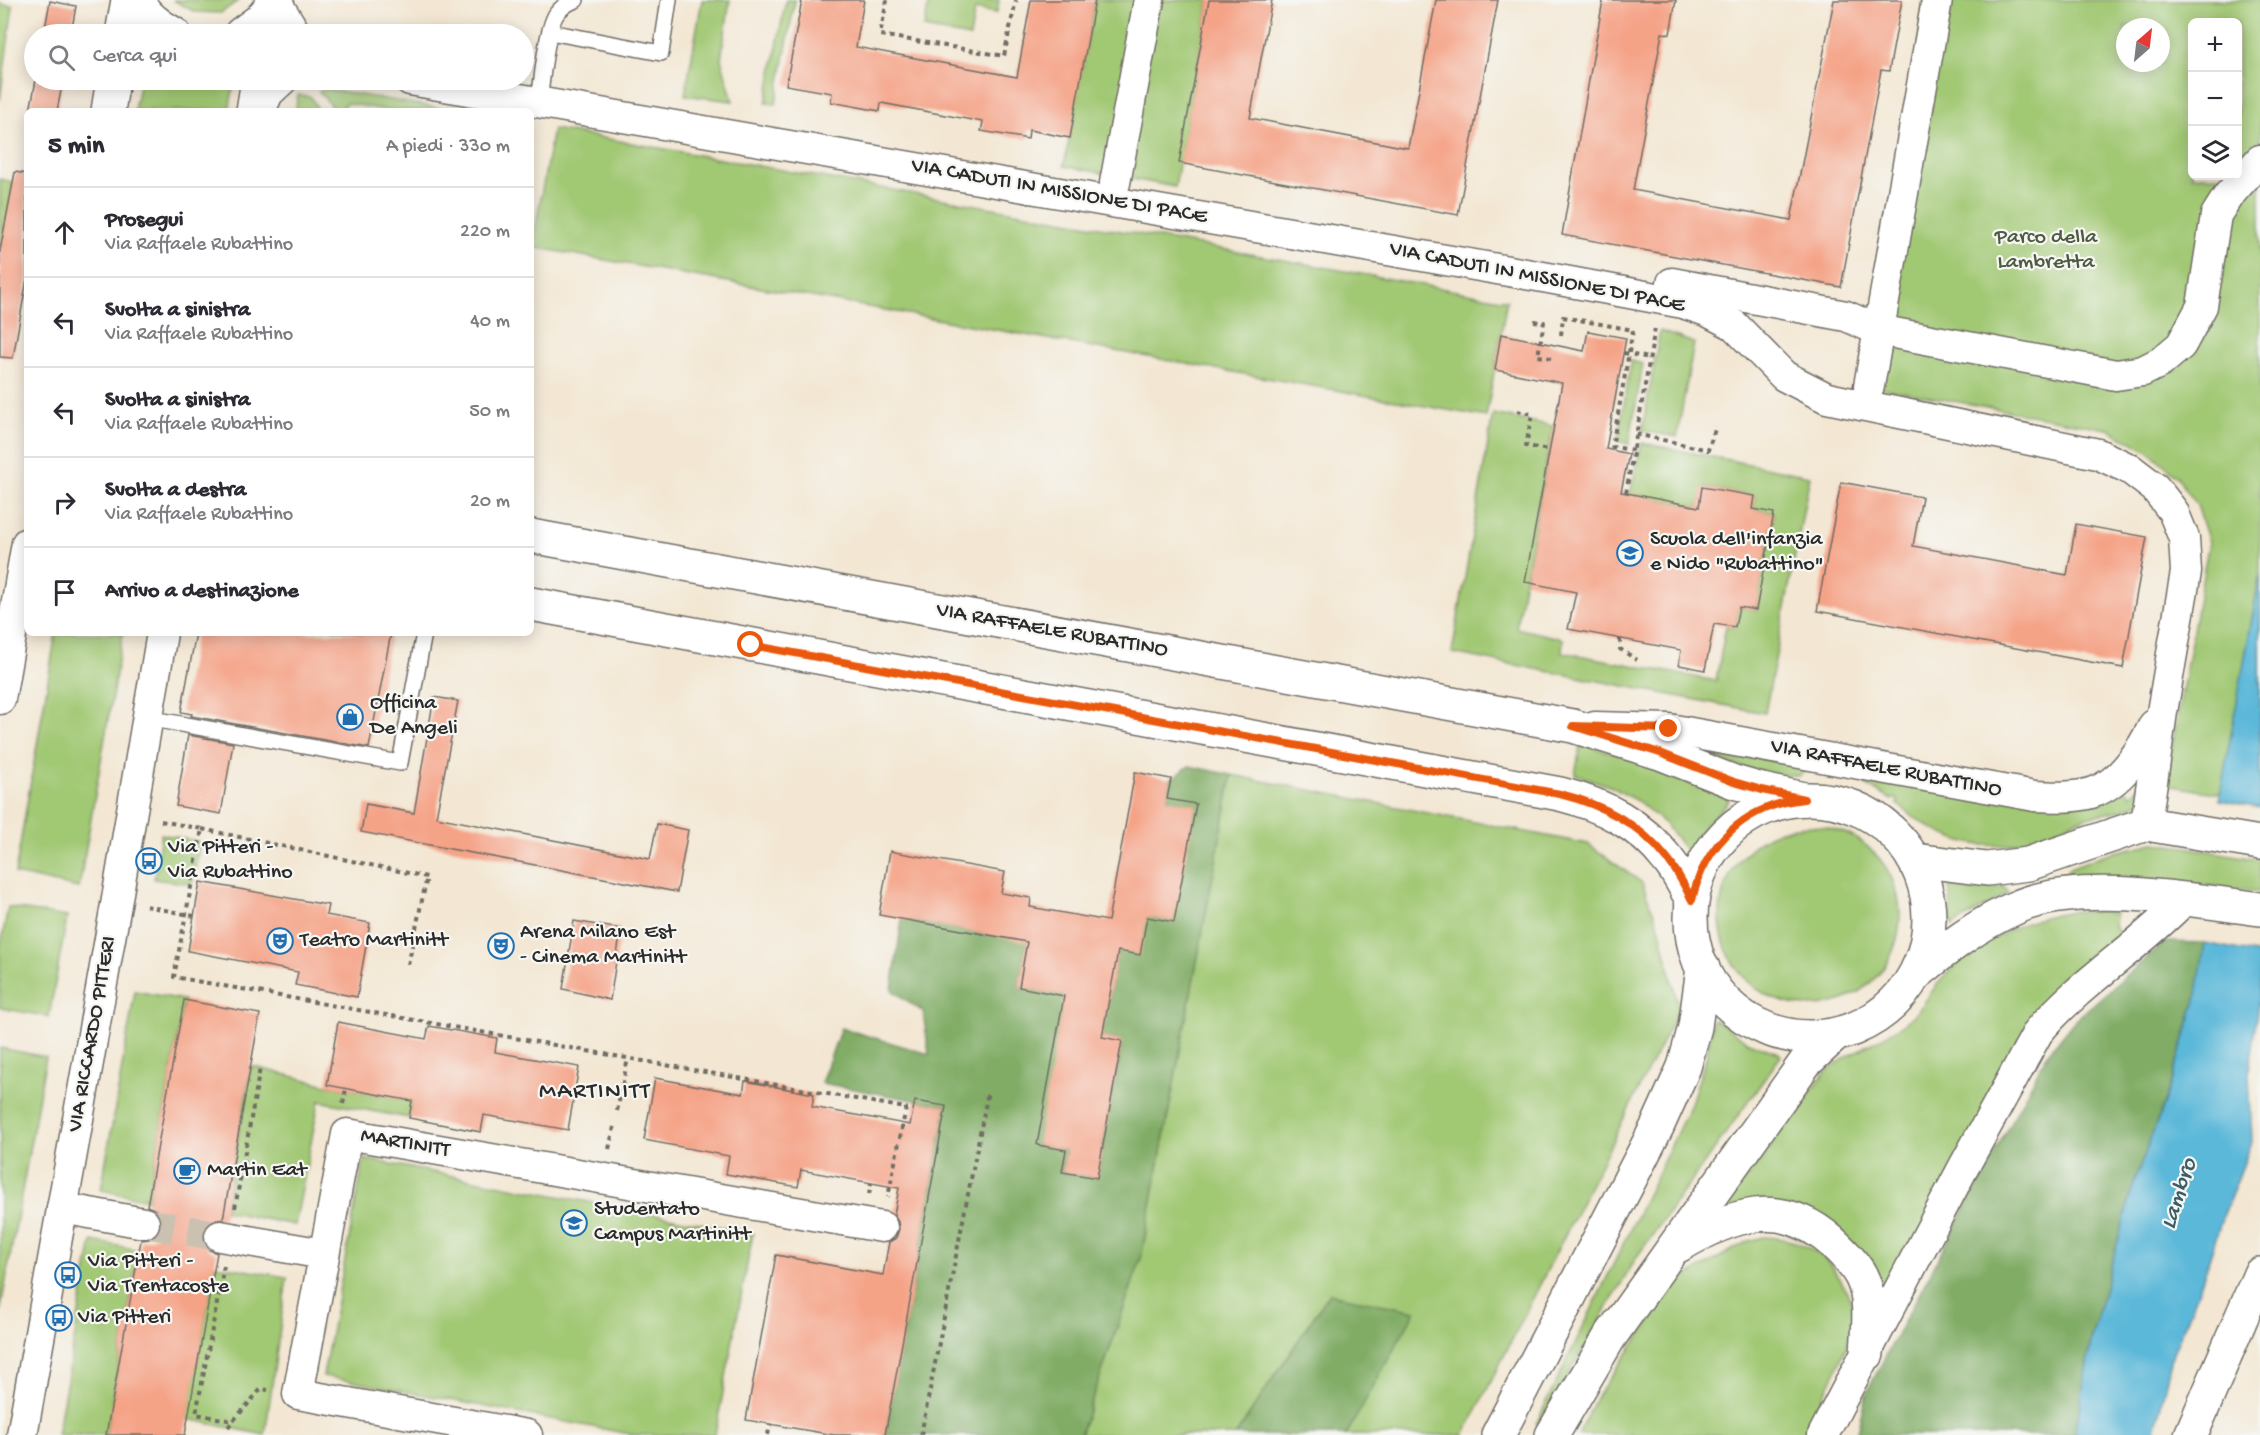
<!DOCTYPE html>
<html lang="it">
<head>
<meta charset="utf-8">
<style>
	:root { --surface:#fff; --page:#f2f2f3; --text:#2b2b33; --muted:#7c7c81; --line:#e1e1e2 }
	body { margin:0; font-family:"Gochi Hand",sans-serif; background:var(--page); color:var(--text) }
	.controls { position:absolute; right:18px; top:18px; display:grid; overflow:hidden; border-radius:9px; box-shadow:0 3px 15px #0003 }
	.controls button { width:54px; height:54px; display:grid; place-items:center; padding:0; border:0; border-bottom:2px solid var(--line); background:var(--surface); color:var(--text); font:30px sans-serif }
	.compass { position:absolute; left:2116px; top:18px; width:54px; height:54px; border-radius:50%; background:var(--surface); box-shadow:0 3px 15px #0003; rotate:28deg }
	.stop { position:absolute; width:18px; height:18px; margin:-14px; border:4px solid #ea580c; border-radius:50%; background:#fff }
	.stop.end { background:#ea580c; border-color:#fff; box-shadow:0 2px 6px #0008 }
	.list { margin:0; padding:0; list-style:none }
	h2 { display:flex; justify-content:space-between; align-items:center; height:78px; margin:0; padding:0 24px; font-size:26px }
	h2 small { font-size:20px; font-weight:400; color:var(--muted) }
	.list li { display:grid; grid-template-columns:39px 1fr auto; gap:18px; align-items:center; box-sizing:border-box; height:90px; padding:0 24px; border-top:2px solid var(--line) }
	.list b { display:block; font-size:22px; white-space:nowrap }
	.list p { margin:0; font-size:20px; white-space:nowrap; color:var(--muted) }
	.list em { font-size:20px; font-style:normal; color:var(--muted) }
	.icon { flex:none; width:33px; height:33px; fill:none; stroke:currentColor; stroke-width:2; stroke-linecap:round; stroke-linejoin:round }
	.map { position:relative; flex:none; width:2260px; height:1435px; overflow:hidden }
	.search { position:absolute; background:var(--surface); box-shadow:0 3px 15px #0003; left:24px; top:24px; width:510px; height:66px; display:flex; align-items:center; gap:15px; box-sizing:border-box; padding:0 21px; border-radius:33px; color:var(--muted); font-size:22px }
	.panel { position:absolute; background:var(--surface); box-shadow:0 3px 15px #0003; left:24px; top:108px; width:510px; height:528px; border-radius:9px }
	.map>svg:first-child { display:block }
	.green { fill:#a1c873; stroke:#667a4f; stroke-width:1.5; fill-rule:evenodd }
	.forest { fill:#80ac65; stroke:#566c48; stroke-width:1.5 }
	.water { fill:#5bb8d9; stroke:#437282; stroke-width:1.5 }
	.building { fill:#f5a387 }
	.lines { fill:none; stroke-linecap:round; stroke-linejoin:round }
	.street-tunnel { stroke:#cbc1b1; stroke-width:30; stroke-dasharray:30 15; stroke-linecap:butt }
	.lane-casing { stroke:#716d66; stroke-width:18 }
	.street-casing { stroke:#716d66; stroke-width:33 }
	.secondary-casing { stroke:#716d66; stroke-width:36 }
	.highway-casing { stroke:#716d66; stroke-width:36 }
	.path { stroke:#716d66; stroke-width:4; stroke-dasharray:4.5 4.5; stroke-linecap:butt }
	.lane { stroke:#fff; stroke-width:15 }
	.street { stroke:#fff; stroke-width:30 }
	.secondary { stroke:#fff; stroke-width:33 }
	.highway { stroke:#fff; stroke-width:33 }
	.route { stroke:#ea580c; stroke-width:8 }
	.labels { text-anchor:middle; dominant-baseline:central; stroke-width:4.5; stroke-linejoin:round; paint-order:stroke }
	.street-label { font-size:22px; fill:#2b2b2b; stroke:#f6f6f2 }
	.park-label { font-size:22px; fill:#4e5a41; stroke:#f6f6f2 }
	.poi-label { font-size:22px; fill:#2b2b2b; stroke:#f6f6f2; text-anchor:start }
	.neighbourhood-label { font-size:24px; letter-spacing:1.5px; fill:#2b2b2b; stroke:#f6f6f2 }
	.water-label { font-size:24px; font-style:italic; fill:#3c5c68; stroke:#f6f6f2 }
</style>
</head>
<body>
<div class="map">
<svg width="2260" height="1435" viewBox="0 0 2260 1435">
	<rect width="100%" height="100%" fill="#f6f6f2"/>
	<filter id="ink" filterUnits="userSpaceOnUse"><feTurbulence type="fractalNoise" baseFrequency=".0167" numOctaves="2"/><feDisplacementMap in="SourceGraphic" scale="12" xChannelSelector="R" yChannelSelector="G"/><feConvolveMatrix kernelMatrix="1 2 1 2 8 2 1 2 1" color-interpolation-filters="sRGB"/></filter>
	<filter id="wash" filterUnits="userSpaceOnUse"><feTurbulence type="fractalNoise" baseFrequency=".008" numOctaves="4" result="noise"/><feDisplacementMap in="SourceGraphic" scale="24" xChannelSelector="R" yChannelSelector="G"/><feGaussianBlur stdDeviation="1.35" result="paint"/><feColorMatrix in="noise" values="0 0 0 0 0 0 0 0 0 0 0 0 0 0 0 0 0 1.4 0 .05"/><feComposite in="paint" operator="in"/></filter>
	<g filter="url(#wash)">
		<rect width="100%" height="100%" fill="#f3e7d3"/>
		<g class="green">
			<polygon points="173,0 239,0 221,13 195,12"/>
			<polygon points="702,0 730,0 721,59 733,101 685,95"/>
			<polygon points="786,0 795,0 776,104 766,103"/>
			<polygon points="929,0 999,0 997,13 975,9 970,37 924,28"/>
			<polygon points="1095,0 1209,0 1175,187 1064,166"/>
			<path d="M1924 0H2260V800L2165 785 2209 542 2197 505 2176 475 2148 451 2108 429 1881 388ZM2192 22H2238V176H2192ZM2125 27H2161V63H2125Z"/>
			<polygon points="0,4 13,6 0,100"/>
			<polygon points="140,80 211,80 234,84 229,111 134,111"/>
			<polygon points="326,89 439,108 438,111 391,111 346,103 340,111 335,111 319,91"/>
			<polygon points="298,95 311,97 319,111 295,111"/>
			<polygon points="553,129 1507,300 1486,417 532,247"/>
			<polygon points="0,179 13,182 0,250"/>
			<polygon points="1660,331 1694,343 1677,437 1642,431"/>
			<polygon points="1631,361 1643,364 1629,444 1618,441"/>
			<polygon points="1493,414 1553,426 1516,628 1563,639 1562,652 1716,681 1726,626 1735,627 1739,607 1756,610 1774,513 1753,509 1755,496 1703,487 1699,507 1630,494 1642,443 1810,476 1765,713 1452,653"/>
			<polygon points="56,633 123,633 79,888 15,874"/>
			<path d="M1680 741 1799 766 1804 772 1799 776C1756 774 1717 762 1680 741Z"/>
			<polygon points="1581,744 1654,765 1689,783 1728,799 1729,801 1703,827 1686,851 1666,825 1639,802 1612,787 1575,774"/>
			<polygon points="1232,775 1588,844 1642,883 1659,926 1679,1009 1464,1435 1346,1435 1415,1311 1329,1294 1236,1435 1080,1435 1141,1258"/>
			<path d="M2147 779C2145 786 2144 796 2140 801 2133 811 2096 814 2083 818 2068 823 2055 830 2041 836 1986 858 1940 840 1897 804L1898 800 1894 798 1892 800 1864 784 1865 780 2123 786 2130 795Z"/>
			<circle cx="1810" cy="916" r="90"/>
			<polygon points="161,834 200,842 192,884 154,879"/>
			<path d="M2154 843 2185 847 2260 860V892C2198 885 2134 873 2072 878L2067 869 2106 854Z"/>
			<polygon points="1951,882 1969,886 2004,887 2009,893 1952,926 1949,884"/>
			<polygon points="8,907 67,917 49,1017 0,1008 0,950"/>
			<path d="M2073 911 2115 913 2114 926 2125 943 2089 970 1883 1304 1870 1268 1725 1207 1823 1075C1848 1051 1884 1041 1911 1018 1924 1007 1930 991 1942 979 1977 942 2023 918 2073 911Z"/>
			<polygon points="135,991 184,1000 148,1200 101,1190"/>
			<polygon points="1713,1020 1717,1021 1748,1042 1779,1053 1781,1056 1638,1255 1539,1425 1536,1424 1690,1106 1706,1058"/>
			<polygon points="0,1048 46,1057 0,1313"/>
			<polygon points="251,1066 327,1085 412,1101 409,1118 319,1101 295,1225 225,1211"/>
			<polygon points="364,1159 753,1233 715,1435 635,1435 323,1376"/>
			<path d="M1764 1237C1790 1238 1815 1245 1832 1267 1842 1280 1854 1301 1853 1317 1851 1353 1818 1402 1803 1435H1578L1596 1398 1678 1281 1748 1241Z"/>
			<polygon points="92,1241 139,1250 106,1435 57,1435"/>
			<polygon points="215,1265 287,1277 265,1435 187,1419"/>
		</g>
		<g class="forest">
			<polygon points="1189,766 1232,775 1141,1258 1080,1435 885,1435 946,1106 821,1083 841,1028 929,1054 923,1012 892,990 902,919 995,936 1029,931 1019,987 1080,998 1037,1145 1066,1150 1062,1172 1097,1178 1122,1041 1102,1037 1118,951 1147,917 1174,921 1195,804 1167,799 1171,779"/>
			<polygon points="2165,942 2205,943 2196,1000 2168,1092 2133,1186 2092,1335 2075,1435 1856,1435 1867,1391 2047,1055 2074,1021"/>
			<polygon points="1329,1294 1415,1311 1346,1435 1236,1435"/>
		</g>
		<g class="water">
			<polygon points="2260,574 2260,808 2219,800"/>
			<polygon points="2205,943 2260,954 2260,990 2249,1071 2252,1142 2221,1222 2199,1290 2172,1356 2154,1435 2075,1435 2092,1335 2133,1186 2168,1092 2196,1000"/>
		</g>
		<g id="blocks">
			<g class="building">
				<polygon points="802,0 864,0 856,47 1017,77 1031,0 1095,0 1070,138 1029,130 1028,139 981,131 983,122 881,103 880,111 831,102 832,93 786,85"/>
				<polygon points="1209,0 1272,0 1250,118 1408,148 1436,0 1498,0 1458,215 1179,163"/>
				<polygon points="1603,0 1676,0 1670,34 1662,33 1633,190 1791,220 1834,0 1902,0 1889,71 1881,70 1841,287 1562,235"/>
				<polygon points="50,1 76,6 71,34 44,34"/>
				<polygon points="36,80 63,80 57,111 30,111"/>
				<polygon points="15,172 27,174 27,279 13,358 0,357 0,250"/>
				<polygon points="1588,331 1626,338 1606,449 1629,454 1621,492 1699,507 1702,487 1755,496 1753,509 1774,513 1756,610 1739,607 1735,627 1714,624 1705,670 1679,665 1681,650 1568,629 1576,592 1525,582 1562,383 1495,370 1501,334 1584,351"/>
				<polygon points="1841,482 1922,497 1913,546 2067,575 2076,524 2147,537 2123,668 1817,611"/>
				<polygon points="196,633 391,633 369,748 191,716 192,714 181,712"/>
				<polygon points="434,697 458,701 436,817 650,859 657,824 688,830 677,892 361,832 366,804 414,813"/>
				<polygon points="188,735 233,743 221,814 176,806"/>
				<polygon points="1135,772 1171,779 1167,799 1196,804 1174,922 1147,917 1140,955 1118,951 1102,1037 1122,1041 1097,1178 1062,1172 1066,1150 1037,1145 1064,996 1019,987 1027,942 879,915 890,851 1005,872 1001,893 1031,898 1030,907 1108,921"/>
				<polygon points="200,882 328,905 326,915 370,923 357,997 295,985 298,972 188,951"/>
				<polygon points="574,921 621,929 610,1000 563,989"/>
				<polygon points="184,1000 260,1014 223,1219 214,1220 207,1225 203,1232 204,1242 209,1250 217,1253 185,1435 106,1435 141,1240 149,1239 157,1235 161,1226 160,1217 156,1210 147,1206"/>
				<polygon points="338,1022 426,1039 429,1026 497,1038 495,1052 579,1067 568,1130 484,1115 481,1132 409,1118 412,1101 327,1085"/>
				<polygon points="655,1078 743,1094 745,1081 814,1094 812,1107 910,1125 915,1101 946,1106 885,1435 834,1435 746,1420 776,1255 883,1275 889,1242 896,1238 899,1229 898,1222 894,1215 899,1188 801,1170 798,1187 726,1174 729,1156 644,1140"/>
			</g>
		</g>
	</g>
	<g filter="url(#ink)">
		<use href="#blocks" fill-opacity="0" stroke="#716d66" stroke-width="1.5"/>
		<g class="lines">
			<polyline class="street-tunnel" points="144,1223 220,1236"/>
			<g class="lane-casing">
				<g id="lane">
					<polyline points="550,32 661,53 669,0"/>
					<path d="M539 102C542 81 546 28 557 13 562 7 569 2 576 0"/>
					<polyline points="147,718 400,763 424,633"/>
				</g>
			</g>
			<g class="street-casing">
				<g id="street">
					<polyline points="277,0 281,10 296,34"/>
					<polyline points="410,80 1543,277 1683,303 1707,311 1734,325 1784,376 1827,398 2098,454 2130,469 2155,488 2173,511 2184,538 2186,572 2162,712 2146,824"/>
					<polyline points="260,111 268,93 282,80"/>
					<polyline points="1115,183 1149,0"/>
					<polyline points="1672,283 1846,316 1878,330 2116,375 2143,371 2161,362 2181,345 2202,306 2216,215 2228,196 2260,160"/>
					<polyline points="1869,386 1937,0"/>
					<polyline points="0,699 27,543"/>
					<path d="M1595 727 1669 729 2035 796C2053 797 2073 798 2091 793 2121 784 2141 751 2154 725"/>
					<polyline points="62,1208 144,1223"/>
					<polyline points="220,1236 324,1254"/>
					<polyline points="22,1435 117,899 162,633"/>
					<polyline points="527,1435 298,1394 347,1134 882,1227"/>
					<path d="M1823 1435 1962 1170 2038 1032C2080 982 2139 947 2184 900"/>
				</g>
			</g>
			<g class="secondary-casing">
				<g id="secondary">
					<path d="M137 0C145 16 159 26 174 34"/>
					<polyline points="122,34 128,0"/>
					<polyline points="241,34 260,20 271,7"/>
					<polyline points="108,111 113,80"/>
					<polyline points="253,111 258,80"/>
					<polyline points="531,536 1573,726 1660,753 1734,782 1762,790 1804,799"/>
					<path d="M531 604 1560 794C1604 805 1640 824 1668 860 1678 872 1685 887 1692 900"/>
					<circle cx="1810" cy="918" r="119"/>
					<polyline points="1915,860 1987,869 2028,864 2146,824 2260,843"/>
					<path d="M1916 974C1946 949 1978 924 2015 908 2077 879 2192 900 2260 909"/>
				</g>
			</g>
			<g class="highway-casing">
				<g id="highway">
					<path d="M1678 1246C1731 1215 1780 1196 1831 1241 1842 1251 1854 1263 1861 1276 1873 1299 1868 1329 1867 1354"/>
					<polyline points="1498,1435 1657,1127 1684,1067 1695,1027 1703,968"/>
					<polyline points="1552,1435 1609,1338 1805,1063 1832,1038"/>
					<polyline points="2191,1435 2260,1274"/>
				</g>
			</g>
			<g class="path">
				<polyline points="887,0 880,35 1004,56 1016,0"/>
				<polyline points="1534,321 1544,322 1538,356 1551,358"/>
				<polyline points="1561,335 1563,317 1633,330 1612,447 1634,450"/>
				<polyline points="1624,353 1649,358"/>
				<polyline points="1517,411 1532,414 1526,446 1549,450"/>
				<polyline points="1636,434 1708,450 1716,426"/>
				<polyline points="1626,493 1655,328"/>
				<polyline points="1620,639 1620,649 1637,660"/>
				<polyline points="161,821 202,829 174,977 906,1108 888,1197"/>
				<polyline points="202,829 427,877 408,965"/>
				<polyline points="146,906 194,916"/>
				<polyline points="343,1104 346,1089"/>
				<polyline points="617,1111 628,1058"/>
				<polyline points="609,1149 614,1127"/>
				<polyline points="869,1194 871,1183"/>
				<polyline points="235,1208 260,1068"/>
				<polyline points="224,1266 196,1414 233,1421"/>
				<polyline points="228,1427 261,1389 268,1390"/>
				<polyline points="768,1435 770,1424"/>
				<polyline points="921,1435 988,1092"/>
			</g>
			<use href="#lane" class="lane"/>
			<use href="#street" class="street"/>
			<use href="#secondary" class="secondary"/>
			<use href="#highway" class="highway"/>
		</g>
	</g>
	<g class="lines" filter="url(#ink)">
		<path class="route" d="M751 645 1560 794C1604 805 1640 824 1668 860 1678 872 1685 887 1692 900 1705 843 1746 805 1804 799L1762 790 1734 782 1660 753 1573 726 1669 729"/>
	</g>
	<defs>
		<g id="school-ring" transform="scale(1.35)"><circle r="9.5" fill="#f6f6f2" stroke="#1f6fb2" stroke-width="1.5"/><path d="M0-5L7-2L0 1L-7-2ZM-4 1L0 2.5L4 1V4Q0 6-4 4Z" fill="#1f6fb2"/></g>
		<g id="shop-ring" transform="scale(1.35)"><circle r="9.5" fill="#f6f6f2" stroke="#1f6fb2" stroke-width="1.5"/><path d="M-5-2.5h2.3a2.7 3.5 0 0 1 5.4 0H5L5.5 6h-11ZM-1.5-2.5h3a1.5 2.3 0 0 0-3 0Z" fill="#1f6fb2"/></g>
		<g id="bus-ring" transform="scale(1.35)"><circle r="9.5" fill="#f6f6f2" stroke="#1f6fb2" stroke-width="1.5"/><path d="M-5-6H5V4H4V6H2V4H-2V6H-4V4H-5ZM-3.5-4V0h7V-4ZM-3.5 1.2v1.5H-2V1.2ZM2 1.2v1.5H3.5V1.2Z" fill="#1f6fb2"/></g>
		<g id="theatre-ring" transform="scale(1.35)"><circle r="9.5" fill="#f6f6f2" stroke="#1f6fb2" stroke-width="1.5"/><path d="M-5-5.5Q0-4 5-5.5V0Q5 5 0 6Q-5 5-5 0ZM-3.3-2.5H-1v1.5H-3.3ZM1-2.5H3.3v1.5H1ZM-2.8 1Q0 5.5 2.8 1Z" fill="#1f6fb2"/></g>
		<g id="cafe-ring" transform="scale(1.35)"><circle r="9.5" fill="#f6f6f2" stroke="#1f6fb2" stroke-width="1.5"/><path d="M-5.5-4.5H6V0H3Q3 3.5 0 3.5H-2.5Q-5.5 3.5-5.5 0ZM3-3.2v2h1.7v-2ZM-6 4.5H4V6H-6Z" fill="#1f6fb2"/></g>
		<g id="university-ring" transform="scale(1.35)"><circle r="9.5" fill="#f6f6f2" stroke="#1f6fb2" stroke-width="1.5"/><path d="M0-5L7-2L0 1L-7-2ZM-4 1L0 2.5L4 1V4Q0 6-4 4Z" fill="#1f6fb2"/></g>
	</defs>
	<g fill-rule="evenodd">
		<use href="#school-ring" x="1630" y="553"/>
		<use href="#shop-ring" x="350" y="717"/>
		<use href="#bus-ring" x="149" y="861"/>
		<use href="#theatre-ring" x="280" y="941"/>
		<use href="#theatre-ring" x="501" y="946"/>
		<use href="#cafe-ring" x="187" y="1171"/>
		<use href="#university-ring" x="574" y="1223"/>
		<use href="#bus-ring" x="68" y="1275"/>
		<use href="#bus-ring" x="59" y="1318"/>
	</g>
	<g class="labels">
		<g class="street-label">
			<text transform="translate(1059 192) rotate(10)">VIA CADUTI IN MISSIONE DI PACE</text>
			<text transform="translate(1537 278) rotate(11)">VIA CADUTI IN MISSIONE DI PACE</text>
			<text transform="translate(1052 631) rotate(10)">VIA RAFFAELE RUBATTINO</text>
			<text transform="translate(1886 769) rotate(11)">VIA RAFFAELE RUBATTINO</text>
			<text transform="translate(93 1034) rotate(-80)">VIA RICCARDO PITTERI</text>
			<text transform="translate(405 1144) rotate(10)">MARTINITT</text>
		</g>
		<g class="park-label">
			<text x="2046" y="238">Parco della<tspan x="2046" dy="25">Lambretta</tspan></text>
		</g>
		<g class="poi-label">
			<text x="1650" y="540">Scuola dell'infanzia<tspan x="1650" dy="25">e Nido "Rubattino"</tspan></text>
			<text x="370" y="704">Officina<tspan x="370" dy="25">De Angeli</tspan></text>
			<text x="168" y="848">Via Pitteri -<tspan x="168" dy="25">Via Rubattino</tspan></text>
			<text x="520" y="933">Arena Milano Est<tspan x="520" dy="25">- Cinema Martinitt</tspan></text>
			<text x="300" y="941">Teatro Martinitt</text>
			<text x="207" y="1171">Martin Eat</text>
			<text x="594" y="1210">Studentato<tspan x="594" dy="25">Campus Martinitt</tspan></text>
			<text x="88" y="1262">Via Pitteri -<tspan x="88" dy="25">Via Trentacoste</tspan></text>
			<text x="78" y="1318">Via Pitteri</text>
		</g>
		<g class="neighbourhood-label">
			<text x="595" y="1092">MARTINITT</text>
		</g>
		<g class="water-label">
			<text transform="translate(2180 1194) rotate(-72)">Lambro</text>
		</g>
	</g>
</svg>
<div class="controls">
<button>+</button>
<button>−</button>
<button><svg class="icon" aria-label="layers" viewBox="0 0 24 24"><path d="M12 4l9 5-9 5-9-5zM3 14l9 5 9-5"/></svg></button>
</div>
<svg class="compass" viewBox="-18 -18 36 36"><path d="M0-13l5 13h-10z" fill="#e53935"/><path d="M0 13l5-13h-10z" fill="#7c7c81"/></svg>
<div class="stop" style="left:751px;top:645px"></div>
<div class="stop end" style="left:1669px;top:729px"></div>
<div class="search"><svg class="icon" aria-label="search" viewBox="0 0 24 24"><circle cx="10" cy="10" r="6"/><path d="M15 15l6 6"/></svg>Cerca qui</div>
<section class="panel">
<h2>5 min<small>A piedi · 330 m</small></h2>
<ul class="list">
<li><svg class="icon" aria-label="ahead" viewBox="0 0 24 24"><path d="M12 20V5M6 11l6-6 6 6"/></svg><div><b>Prosegui</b><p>Via Raffaele Rubattino</p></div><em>220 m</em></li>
<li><svg class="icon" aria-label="left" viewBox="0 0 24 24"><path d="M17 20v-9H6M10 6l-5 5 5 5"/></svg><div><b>Svolta a sinistra</b><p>Via Raffaele Rubattino</p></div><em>40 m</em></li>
<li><svg class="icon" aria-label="left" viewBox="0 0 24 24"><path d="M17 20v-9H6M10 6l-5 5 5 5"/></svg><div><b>Svolta a sinistra</b><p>Via Raffaele Rubattino</p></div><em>50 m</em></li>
<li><svg class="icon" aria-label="right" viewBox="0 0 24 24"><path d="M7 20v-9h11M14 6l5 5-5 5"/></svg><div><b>Svolta a destra</b><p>Via Raffaele Rubattino</p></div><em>20 m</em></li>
<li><svg class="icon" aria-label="arrive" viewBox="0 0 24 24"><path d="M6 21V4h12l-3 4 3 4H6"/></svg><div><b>Arrivo a destinazione</b></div></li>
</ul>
</section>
</div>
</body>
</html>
